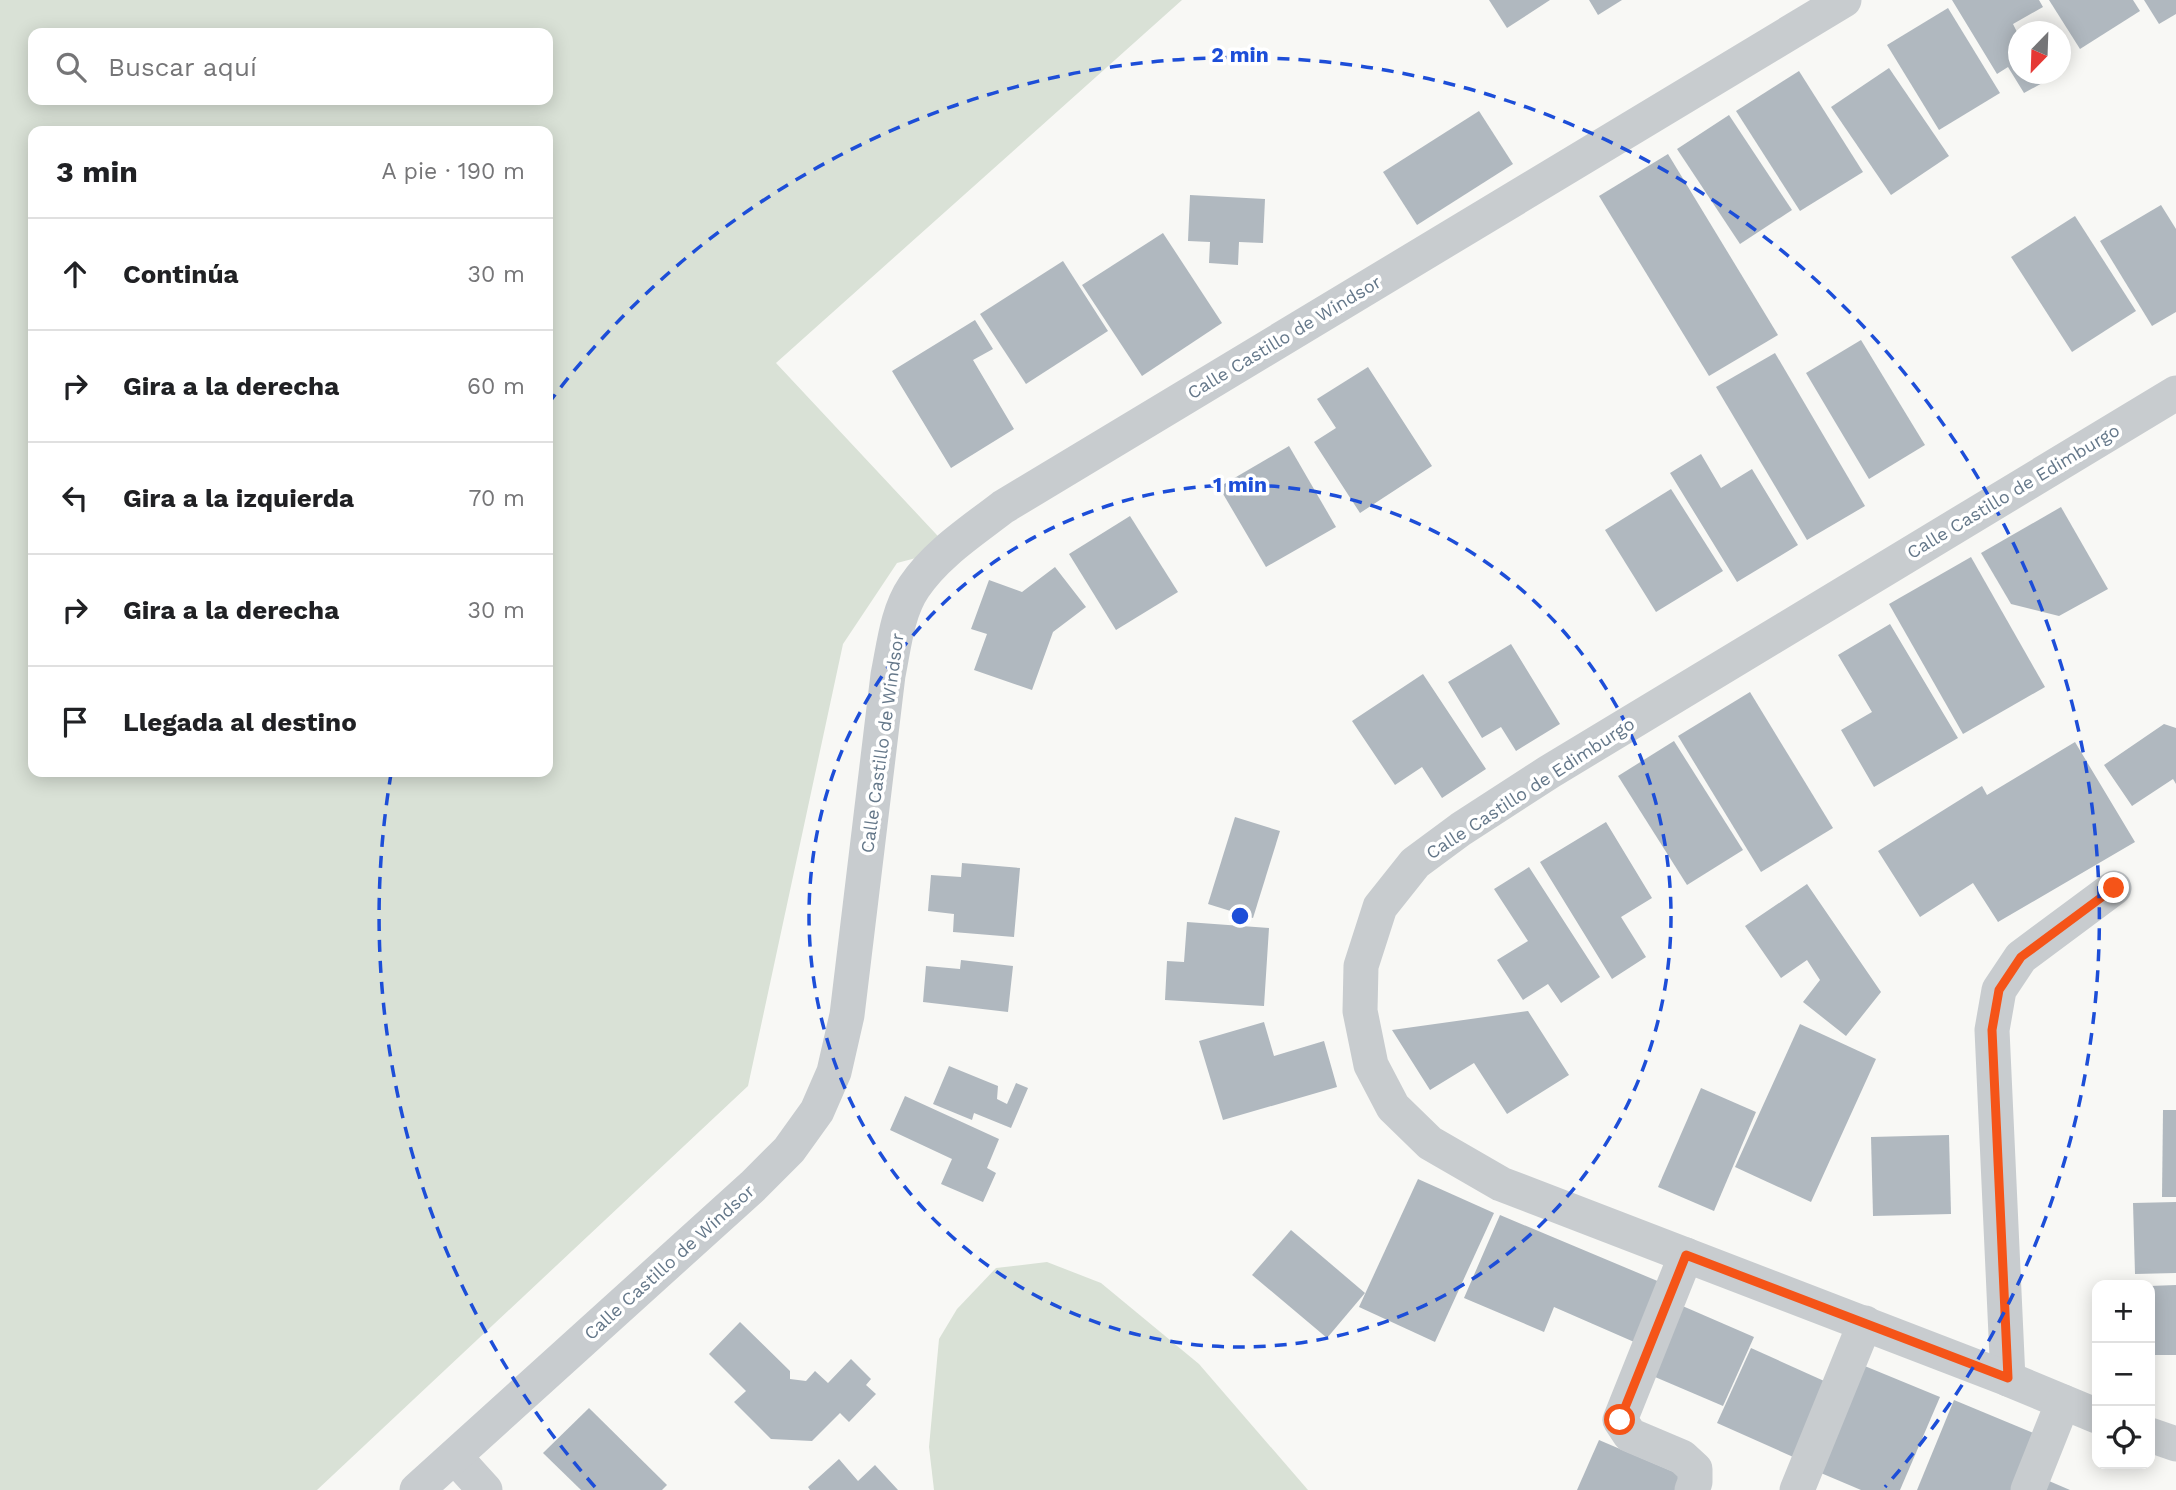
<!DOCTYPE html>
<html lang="es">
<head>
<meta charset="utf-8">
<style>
	:root { --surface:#fff; --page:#f2f2f2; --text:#202124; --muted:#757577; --line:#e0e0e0 }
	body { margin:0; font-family:"Work Sans",sans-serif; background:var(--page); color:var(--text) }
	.controls { position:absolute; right:21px; bottom:21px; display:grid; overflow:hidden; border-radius:14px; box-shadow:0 4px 18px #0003 }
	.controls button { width:63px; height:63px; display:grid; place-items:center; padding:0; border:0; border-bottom:2px solid var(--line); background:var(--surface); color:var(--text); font:35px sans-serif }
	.compass { position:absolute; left:2008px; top:21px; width:63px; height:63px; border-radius:50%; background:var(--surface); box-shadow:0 4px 18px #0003; rotate:203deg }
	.stop { position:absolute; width:21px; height:21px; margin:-16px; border:5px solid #f55418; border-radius:50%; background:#fff }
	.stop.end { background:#f55418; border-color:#fff; box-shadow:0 2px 7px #0008 }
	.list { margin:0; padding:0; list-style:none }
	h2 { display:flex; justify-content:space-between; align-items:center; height:91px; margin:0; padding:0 28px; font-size:30px }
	h2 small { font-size:23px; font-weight:400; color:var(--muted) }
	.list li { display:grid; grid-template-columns:46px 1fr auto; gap:21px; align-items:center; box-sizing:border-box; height:112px; padding:0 28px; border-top:2px solid var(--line) }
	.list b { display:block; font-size:26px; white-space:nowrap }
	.list em { font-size:23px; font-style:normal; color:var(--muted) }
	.icon { flex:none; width:38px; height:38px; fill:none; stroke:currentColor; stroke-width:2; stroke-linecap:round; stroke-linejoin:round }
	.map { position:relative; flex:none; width:2176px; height:1490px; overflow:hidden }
	.search { position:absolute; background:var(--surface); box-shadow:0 4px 18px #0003; left:28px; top:28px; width:525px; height:77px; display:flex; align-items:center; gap:18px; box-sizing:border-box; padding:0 24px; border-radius:14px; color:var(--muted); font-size:26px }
	.panel { position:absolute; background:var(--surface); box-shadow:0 4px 18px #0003; left:28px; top:126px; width:525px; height:651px; border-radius:14px }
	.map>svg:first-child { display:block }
	.green { fill:#d9e1d6; fill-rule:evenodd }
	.building { fill:#b0b8bf }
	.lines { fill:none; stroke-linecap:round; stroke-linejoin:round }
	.minor { stroke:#c8cccf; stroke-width:35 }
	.route { stroke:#f55418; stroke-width:9 }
	.ring { fill:none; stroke:#1d4ed8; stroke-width:3.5; stroke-dasharray:12 9 }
	.labels { text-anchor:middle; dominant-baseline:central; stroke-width:7; stroke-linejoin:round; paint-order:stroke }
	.street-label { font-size:18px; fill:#647789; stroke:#fff }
	.centre { fill:#1d4ed8; stroke:#fff; stroke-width:3.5 }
	.ring-label { font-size:21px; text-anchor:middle; font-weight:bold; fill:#1d4ed8; stroke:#fff; stroke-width:7; stroke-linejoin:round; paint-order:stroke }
</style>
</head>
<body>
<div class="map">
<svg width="2176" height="1490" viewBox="0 0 2176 1490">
	<rect width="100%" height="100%" fill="#f8f8f5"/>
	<g class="green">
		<path d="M0 0H1182L776 363 950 549 897 563 843 644 748 1086 317 1490H0ZM33 33H548V100H33ZM33 131H548V772H33Z"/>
		<polygon points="1047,1262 1101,1283 1199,1364 1308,1490 934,1490 929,1447 939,1339 957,1309 996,1268"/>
	</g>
	<g class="building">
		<polygon points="1489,0 1550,0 1507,28"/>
		<polygon points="1589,0 1622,0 1598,15"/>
		<polygon points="1952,0 2039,0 2043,7 2013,24 2018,34 2018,74 2042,74 2046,81 2024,93 2008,67 1997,74"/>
		<polygon points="2049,0 2133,0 2140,11 2080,49"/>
		<polygon points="2144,0 2176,0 2176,14 2159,24"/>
		<polygon points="1948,8 2000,93 1939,130 1887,45"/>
		<polygon points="1889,68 1949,156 1891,195 1831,107"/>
		<polygon points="1799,71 1863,172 1800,211 1736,111"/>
		<polygon points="1479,111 1513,164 1417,225 1383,172"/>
		<polygon points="1729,115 1792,210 1740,244 1677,149"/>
		<polygon points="1668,154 1778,335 1709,376 1599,196"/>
		<polygon points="1190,195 1265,199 1263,243 1239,242 1238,265 1209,263 1210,242 1188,241"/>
		<polygon points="2161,205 2176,229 2176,312 2152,326 2100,241"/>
		<polygon points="2075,216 2136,311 2072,352 2011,257"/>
		<polygon points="1163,233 1222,323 1142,376 1082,285"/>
		<polygon points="1063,261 1108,331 1026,384 980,314"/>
		<polygon points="975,320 993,349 973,360 1014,429 951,468 892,371"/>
		<polygon points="1861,340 1925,445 1869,479 1806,373"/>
		<polygon points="1775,353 1865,506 1807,540 1716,387"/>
		<polygon points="1368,367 1432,466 1360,513 1314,442 1336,428 1317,399"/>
		<polygon points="1289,446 1336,527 1266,567 1219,487"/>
		<polygon points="1701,454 1721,488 1752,469 1798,545 1737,582 1670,473"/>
		<polygon points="1671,489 1723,571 1656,612 1605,530"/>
		<polygon points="2061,507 2108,589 2059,616 2011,604 1981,553"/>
		<polygon points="1130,516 1178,592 1116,630 1069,554"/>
		<polygon points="1971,557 2045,687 1963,734 1889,604"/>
		<polygon points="1055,567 1086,607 1053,632 1032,690 974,670 987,634 971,629 989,580 1022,592"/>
		<polygon points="1890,624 1958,738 1874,787 1841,730 1872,712 1838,655"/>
		<polygon points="1511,644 1560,724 1516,751 1501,727 1482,738 1448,682"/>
		<polygon points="1423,674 1486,769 1442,798 1422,767 1395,785 1352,721"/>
		<polygon points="1750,692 1833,828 1761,872 1678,736"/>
		<polygon points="2164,724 2176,728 2176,784 2173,779 2132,806 2104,765"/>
		<polygon points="1674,741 1743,850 1687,885 1618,776"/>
		<polygon points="2075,742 2135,842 1998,922 1973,883 1920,917 1878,851 1982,786 1987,795"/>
		<polygon points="1235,817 1280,831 1253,918 1208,904"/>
		<polygon points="1606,822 1652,898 1621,917 1646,957 1612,979 1540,862"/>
		<polygon points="962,863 1020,868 1014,937 953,932 954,914 928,911 931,875 961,877"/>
		<polygon points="1529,867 1600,977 1561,1003 1548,984 1523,1000 1497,960 1528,941 1494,889"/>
		<polygon points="1807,884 1881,992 1846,1036 1803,1002 1820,980 1807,960 1781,978 1745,926"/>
		<polygon points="1187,922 1269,928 1264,1006 1165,1000 1167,961 1184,962"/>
		<polygon points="961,960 1013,966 1008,1012 923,1002 926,966 960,969"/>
		<polygon points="1528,1011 1569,1075 1507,1114 1474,1063 1430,1090 1392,1030"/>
		<polygon points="1264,1022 1274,1056 1324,1041 1337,1087 1223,1120 1199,1041"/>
		<polygon points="1800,1024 1876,1059 1811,1202 1735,1167"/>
		<polygon points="949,1066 998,1086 997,1099 1007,1104 1016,1083 1028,1088 1011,1128 974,1113 972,1120 933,1104"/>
		<polygon points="1701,1088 1756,1112 1714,1211 1658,1187"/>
		<polygon points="905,1096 999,1139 987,1168 996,1173 983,1202 941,1184 952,1159 890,1130"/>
		<polygon points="2163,1110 2176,1110 2176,1197 2162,1197"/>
		<polygon points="1949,1135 1951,1214 1873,1216 1871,1137"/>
		<polygon points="1418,1179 1494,1213 1435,1342 1359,1307"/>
		<polygon points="2176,1202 2176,1273 2135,1274 2133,1203"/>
		<polygon points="1500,1215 1667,1285 1641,1345 1554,1307 1544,1332 1464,1298"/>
		<polygon points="1291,1230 1365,1293 1327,1338 1252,1275"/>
		<polygon points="2176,1285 2176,1355 2150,1355 2150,1286"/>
		<polygon points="1671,1301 1754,1337 1723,1406 1641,1371"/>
		<polygon points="740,1322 790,1371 790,1379 806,1381 815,1371 828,1383 851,1359 871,1379 866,1385 876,1394 849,1422 840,1413 812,1441 771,1439 734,1402 746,1391 709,1354"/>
		<polygon points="1751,1348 1833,1385 1800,1460 1717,1423"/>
		<polygon points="1855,1362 1940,1397 1900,1490 1861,1490 1809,1468"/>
		<polygon points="1954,1400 2038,1435 2015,1490 1917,1490"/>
		<polygon points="589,1408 667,1485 662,1490 581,1490 543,1453"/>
		<polygon points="1599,1440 1688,1478 1683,1490 1577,1490"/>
		<polygon points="839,1459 858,1481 875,1465 898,1490 810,1490 808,1487"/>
		<polygon points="2035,1475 2070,1490 2029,1490"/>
	</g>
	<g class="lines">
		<g class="minor">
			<polyline points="1686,1255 1620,1420 1630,1435 1682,1457 1695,1469 1695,1482 1692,1490"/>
			<polyline points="2008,1379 1992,1030 1999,990 2021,957 2114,888"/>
			<polyline points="2097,1416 2008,1379 1501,1184 1430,1143 1393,1107 1371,1065 1360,1011 1361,966 1380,907 1415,863 1461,829 1549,772 2176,393"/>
			<polyline points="2150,1435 2176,1444"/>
			<polyline points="455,1457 485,1490"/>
			<path d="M417 1490 753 1186 789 1150 817 1111 834 1072 847 1015 888 675C894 646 897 612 914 587 936 554 972 531 1003 507L1844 0"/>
			<polyline points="1797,1490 1865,1323"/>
			<polyline points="2028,1490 2063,1402"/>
		</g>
	</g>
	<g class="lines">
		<polyline class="route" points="1620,1420 1686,1255 2008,1378 1992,1030 1999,990 2021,957 2114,888"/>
	</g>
	<g class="ring">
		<circle cx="1240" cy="916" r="431"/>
		<path d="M595 1487A861 861 0 0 1 391 774M548 404A861 861 0 1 1 1885 1487"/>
	</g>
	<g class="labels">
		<g class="street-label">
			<text transform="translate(1284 337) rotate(-31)">Calle Castillo de Windsor</text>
			<text transform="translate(2013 491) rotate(-31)">Calle Castillo de Edimburgo</text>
			<text transform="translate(882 743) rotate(-82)">Calle Castillo de Windsor</text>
			<text transform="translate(1530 788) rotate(-33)">Calle Castillo de Edimburgo</text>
			<text transform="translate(669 1262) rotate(-42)">Calle Castillo de Windsor</text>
		</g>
	</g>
	<circle cx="1240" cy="916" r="10" class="centre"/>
	<g class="ring-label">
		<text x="1240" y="62">2 min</text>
		<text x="1240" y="492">1 min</text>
	</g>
</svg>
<div class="controls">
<button>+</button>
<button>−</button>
<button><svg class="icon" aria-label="locate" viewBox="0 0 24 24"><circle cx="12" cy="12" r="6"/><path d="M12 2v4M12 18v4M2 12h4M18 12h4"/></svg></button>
</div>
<svg class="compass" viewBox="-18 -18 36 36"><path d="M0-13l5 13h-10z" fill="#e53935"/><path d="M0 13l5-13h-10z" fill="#757577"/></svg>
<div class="stop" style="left:1620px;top:1420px"></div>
<div class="stop end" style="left:2114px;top:888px"></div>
<div class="search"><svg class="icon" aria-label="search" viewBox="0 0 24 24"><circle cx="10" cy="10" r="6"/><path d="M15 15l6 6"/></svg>Buscar aquí</div>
<section class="panel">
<h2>3 min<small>A pie · 190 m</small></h2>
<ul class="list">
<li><svg class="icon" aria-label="ahead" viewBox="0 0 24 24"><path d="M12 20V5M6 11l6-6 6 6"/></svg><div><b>Continúa</b></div><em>30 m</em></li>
<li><svg class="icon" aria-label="right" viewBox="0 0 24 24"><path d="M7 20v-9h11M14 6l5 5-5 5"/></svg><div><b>Gira a la derecha</b></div><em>60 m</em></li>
<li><svg class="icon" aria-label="left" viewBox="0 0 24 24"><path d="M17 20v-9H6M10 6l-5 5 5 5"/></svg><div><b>Gira a la izquierda</b></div><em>70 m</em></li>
<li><svg class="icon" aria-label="right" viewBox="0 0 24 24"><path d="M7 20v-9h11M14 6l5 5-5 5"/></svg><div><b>Gira a la derecha</b></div><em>30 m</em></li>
<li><svg class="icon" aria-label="arrive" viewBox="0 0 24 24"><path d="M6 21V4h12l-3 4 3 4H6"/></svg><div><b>Llegada al destino</b></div></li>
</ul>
</section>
</div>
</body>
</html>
